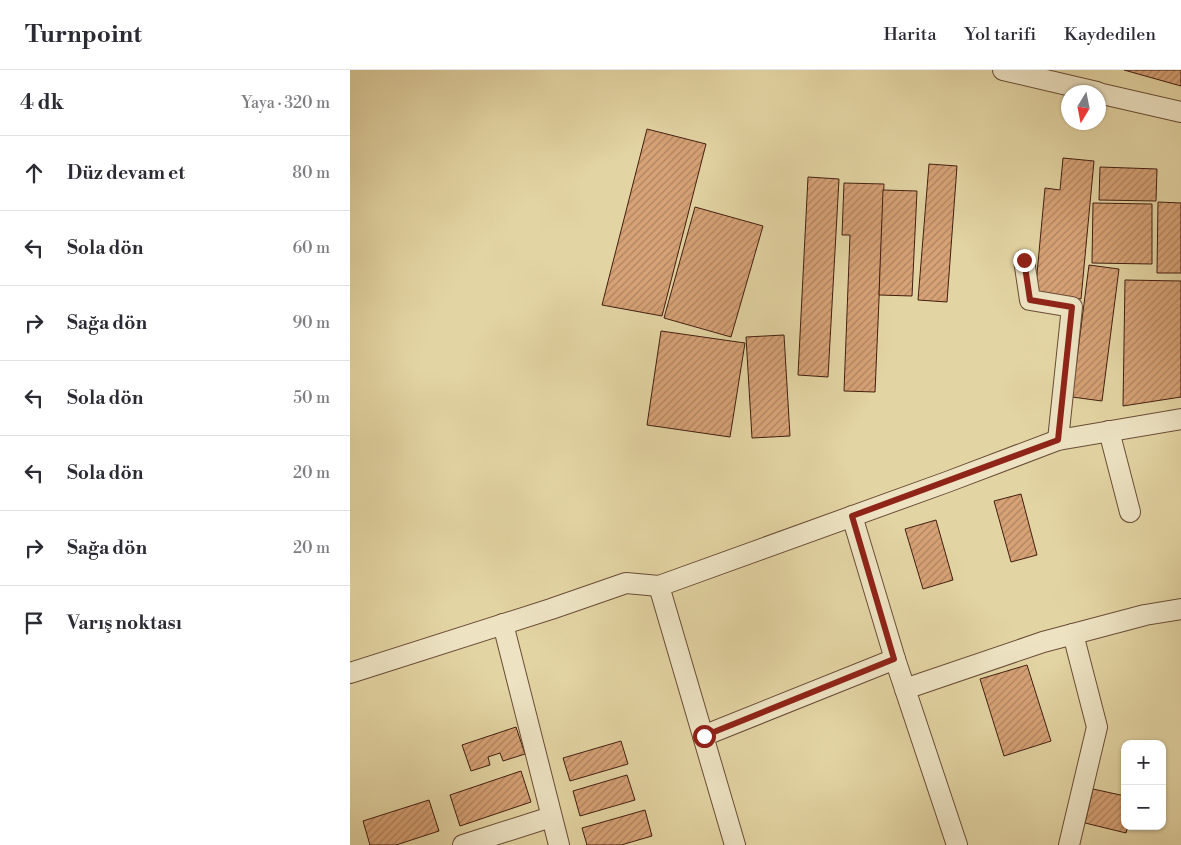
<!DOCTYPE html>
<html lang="tr">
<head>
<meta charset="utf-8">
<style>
	:root { --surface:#fff; --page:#f7f7f7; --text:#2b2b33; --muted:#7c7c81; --line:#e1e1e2 }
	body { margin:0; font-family:"Libre Bodoni",serif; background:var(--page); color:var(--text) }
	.controls { position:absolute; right:15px; bottom:15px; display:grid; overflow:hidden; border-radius:10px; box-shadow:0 1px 4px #0004 }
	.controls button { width:45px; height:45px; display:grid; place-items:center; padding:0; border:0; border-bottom:1px solid var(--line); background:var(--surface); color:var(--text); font:25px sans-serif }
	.compass { position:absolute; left:711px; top:15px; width:45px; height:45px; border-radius:50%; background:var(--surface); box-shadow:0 1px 4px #0004; rotate:190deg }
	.stop { position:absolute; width:15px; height:15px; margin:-11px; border:4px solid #8f2418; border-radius:50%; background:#fff }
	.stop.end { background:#8f2418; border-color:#fff; box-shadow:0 1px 5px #0008 }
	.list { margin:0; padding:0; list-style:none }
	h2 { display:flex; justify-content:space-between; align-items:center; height:65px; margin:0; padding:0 20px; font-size:21px }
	h2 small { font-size:16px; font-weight:400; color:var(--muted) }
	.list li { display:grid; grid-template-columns:32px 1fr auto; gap:15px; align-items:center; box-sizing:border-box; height:75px; padding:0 20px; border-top:1px solid var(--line) }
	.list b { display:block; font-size:19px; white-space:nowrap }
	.list em { font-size:16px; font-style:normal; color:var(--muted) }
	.icon { flex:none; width:28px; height:28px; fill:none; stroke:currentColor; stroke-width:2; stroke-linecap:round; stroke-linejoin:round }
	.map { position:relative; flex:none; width:831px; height:775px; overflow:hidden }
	header { display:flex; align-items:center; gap:30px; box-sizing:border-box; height:70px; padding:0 25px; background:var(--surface); border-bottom:1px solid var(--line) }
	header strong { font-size:24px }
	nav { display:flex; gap:28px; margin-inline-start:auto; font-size:18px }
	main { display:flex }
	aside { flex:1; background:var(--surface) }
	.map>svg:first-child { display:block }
	.building { fill:url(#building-hatch); stroke:#421e10 }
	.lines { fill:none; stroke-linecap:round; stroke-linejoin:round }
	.minor-casing { stroke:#6a4c35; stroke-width:22 }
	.minor { stroke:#ede3c3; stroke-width:20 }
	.route { stroke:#8f2418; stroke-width:6 }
</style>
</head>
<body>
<header>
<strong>Turnpoint</strong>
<nav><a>Harita</a><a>Yol tarifi</a><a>Kaydedilen</a></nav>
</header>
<main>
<aside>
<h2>4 dk<small>Yaya · 320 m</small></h2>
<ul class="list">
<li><svg class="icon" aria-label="ahead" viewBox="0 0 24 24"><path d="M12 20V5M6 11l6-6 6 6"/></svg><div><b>Düz devam et</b></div><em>80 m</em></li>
<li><svg class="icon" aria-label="left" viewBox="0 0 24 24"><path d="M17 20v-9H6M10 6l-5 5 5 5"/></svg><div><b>Sola dön</b></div><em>60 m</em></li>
<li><svg class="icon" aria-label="right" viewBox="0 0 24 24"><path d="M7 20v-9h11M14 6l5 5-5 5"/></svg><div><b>Sağa dön</b></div><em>90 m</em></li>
<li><svg class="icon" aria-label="left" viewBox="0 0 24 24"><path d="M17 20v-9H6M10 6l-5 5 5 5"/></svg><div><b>Sola dön</b></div><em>50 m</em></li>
<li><svg class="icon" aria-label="left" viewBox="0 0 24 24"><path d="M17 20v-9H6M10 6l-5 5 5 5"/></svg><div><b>Sola dön</b></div><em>20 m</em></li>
<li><svg class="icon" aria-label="right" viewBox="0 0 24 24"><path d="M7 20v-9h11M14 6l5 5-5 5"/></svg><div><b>Sağa dön</b></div><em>20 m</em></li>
<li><svg class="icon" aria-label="arrive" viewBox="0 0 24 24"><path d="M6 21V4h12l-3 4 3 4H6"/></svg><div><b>Varış noktası</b></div></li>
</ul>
</aside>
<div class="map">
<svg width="831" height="775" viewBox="0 0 831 775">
	<defs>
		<pattern id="building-hatch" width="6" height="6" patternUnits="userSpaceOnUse" patternTransform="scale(1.25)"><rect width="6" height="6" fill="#d6a276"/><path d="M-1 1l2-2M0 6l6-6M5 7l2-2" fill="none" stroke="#af835f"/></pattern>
	</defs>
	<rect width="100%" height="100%" fill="#e3d4a3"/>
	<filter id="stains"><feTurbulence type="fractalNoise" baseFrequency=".004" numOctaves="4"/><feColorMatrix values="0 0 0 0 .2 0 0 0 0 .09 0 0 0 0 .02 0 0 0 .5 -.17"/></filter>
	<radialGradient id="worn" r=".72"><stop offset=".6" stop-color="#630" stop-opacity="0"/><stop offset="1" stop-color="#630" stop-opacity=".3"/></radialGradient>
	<g class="building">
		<polygon points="774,0 831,0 831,16"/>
		<polygon points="297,59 356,74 312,246 252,235"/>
		<polygon points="713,88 744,91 731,229 685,225 695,118 710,120"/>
		<polygon points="579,94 607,96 597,232 568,230"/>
		<polygon points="750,97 807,99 806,131 749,130"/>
		<polygon points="458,107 489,109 478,307 448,305"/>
		<polygon points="494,113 534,114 525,322 494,321 500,165 492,165"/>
		<polygon points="533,120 567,121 562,226 529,225"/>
		<polygon points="808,132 831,133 831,203 807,203"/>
		<polygon points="743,133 802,134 802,194 742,193"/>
		<polygon points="345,137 413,156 381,267 314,248"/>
		<polygon points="739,195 769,199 752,331 722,327"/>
		<polygon points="775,210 831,211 831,327 773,336"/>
		<polygon points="311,261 395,273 380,367 297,355"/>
		<polygon points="434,265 440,366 402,368 396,267"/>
		<polygon points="671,424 687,485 661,492 644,431"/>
		<polygon points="586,450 603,510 573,519 555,459"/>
		<polygon points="677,595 701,671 654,686 630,609"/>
		<polygon points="166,657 175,684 153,691 150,683 138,687 140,695 121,701 112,675"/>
		<polygon points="271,671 278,694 220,711 213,688"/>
		<polygon points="171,701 181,732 110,756 100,725"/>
		<polygon points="277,705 285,730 230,746 223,721"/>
		<polygon points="743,719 775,726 775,756 778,756 776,763 735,753"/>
		<polygon points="79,730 89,761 46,775 20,775 13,751"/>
		<polygon points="295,740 302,766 271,775 237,775 232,758"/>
	</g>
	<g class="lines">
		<g class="minor-casing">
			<g id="minor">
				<polyline points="653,0 747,22"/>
				<polyline points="748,23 831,42"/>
				<polyline points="674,190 680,230 722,237 708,370"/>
				<polyline points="759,361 780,442"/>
				<polyline points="502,446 545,589 555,619"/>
				<polyline points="153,554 209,775"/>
				<polyline points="0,603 201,539 276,513 309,516"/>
				<polyline points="353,666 545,589"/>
				<polyline points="113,775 201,747"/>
				<polyline points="385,775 309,516 597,412 708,370 831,349"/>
				<polyline points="607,775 555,619 693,572 795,545 831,539"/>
				<polyline points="719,775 747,657 723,564"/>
			</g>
		</g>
		<use href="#minor" class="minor"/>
	</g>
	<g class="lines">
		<polyline class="route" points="354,666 544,589 502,446 708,370 722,237 680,230 674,190"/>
	</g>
	<rect width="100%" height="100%" filter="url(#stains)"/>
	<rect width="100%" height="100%" fill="url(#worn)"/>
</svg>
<div class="controls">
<button>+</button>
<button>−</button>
</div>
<svg class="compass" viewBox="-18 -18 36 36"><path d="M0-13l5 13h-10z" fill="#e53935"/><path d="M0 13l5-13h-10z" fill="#7c7c81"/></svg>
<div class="stop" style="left:354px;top:666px"></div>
<div class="stop end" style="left:674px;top:190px"></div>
</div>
</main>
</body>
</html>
